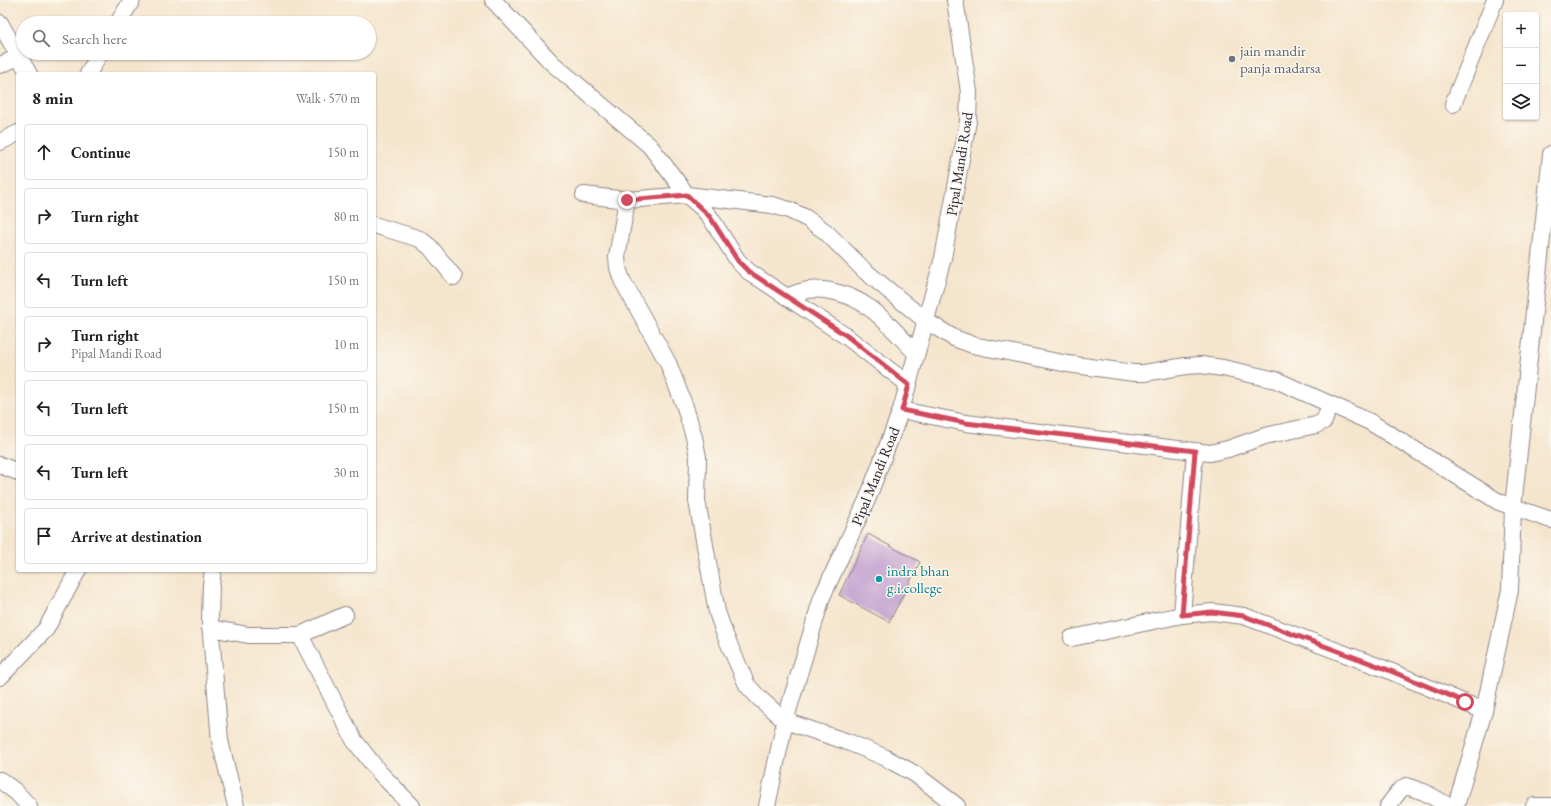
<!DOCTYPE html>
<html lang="en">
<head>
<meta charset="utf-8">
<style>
	:root { --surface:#fff; --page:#f6f6f6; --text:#222; --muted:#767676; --line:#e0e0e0 }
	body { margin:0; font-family:"EB Garamond",serif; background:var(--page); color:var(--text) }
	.controls { position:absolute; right:12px; top:12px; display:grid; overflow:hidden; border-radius:4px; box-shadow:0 1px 3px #0004 }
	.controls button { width:36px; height:36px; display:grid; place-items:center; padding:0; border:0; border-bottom:1px solid var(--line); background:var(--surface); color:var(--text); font:20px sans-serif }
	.stop { position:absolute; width:12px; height:12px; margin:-9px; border:3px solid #d1495b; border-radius:50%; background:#fff }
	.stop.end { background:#d1495b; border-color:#fff; box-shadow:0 1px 4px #0008 }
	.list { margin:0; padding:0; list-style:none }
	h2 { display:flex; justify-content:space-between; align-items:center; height:52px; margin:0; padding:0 16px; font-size:17px }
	h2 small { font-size:13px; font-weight:400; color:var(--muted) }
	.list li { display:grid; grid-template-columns:26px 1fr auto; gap:12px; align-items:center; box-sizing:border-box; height:56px; margin:0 8px 8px; padding:0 8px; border:1px solid var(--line); border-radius:4px }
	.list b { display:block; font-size:15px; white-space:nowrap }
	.list p { margin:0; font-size:13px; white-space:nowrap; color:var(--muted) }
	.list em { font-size:13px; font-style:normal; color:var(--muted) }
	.icon { flex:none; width:22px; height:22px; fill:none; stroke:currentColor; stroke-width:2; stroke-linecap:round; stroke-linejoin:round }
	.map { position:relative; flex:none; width:1551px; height:806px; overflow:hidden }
	.search { position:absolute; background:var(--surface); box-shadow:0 1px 3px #0004; left:16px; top:16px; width:360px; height:44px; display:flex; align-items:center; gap:10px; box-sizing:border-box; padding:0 14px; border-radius:22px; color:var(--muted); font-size:15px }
	.panel { position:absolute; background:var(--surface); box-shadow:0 1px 3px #0004; left:16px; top:72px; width:360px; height:500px; border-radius:4px }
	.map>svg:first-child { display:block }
	.building { fill:#c6a5d2 }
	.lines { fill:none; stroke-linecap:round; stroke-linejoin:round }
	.minor-casing { stroke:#8c8484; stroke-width:18 }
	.minor { stroke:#fff; stroke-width:16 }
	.route { stroke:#d1495b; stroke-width:5 }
	.worship-dot { fill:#6b7280; stroke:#fbf7ec; stroke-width:1.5 }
	.culture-dot { fill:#0f9aa8; stroke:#fbf7ec; stroke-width:1.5 }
	.labels { text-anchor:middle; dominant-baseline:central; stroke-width:3; stroke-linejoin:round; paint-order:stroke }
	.worship-label { font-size:15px; fill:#5b616d; stroke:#fbf7ec; text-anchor:start }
	.street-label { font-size:15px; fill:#22223b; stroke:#fbf7ec }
	.culture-label { font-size:15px; fill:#0d838f; stroke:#fbf7ec; text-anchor:start }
</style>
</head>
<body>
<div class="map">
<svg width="1551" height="806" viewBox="0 0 1551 806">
	<rect width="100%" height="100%" fill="#fbf7ec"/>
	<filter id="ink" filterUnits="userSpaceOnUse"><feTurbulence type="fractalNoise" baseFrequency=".025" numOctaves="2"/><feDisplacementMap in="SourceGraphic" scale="8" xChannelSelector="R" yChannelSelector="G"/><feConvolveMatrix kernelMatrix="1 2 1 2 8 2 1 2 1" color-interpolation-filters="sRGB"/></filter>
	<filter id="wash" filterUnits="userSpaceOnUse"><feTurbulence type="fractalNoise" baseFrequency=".012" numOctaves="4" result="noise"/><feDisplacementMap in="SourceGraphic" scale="16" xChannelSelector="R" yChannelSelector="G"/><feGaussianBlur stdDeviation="0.9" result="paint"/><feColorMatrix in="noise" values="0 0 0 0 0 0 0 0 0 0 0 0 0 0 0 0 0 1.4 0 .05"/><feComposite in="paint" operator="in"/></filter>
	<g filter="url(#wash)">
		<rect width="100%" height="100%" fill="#f5e5cd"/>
		<g id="blocks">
			<polygon class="building" points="868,534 920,562 889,622 839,595"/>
		</g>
	</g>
	<g filter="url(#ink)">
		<use href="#blocks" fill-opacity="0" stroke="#8c8484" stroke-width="1"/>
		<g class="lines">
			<g class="minor-casing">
				<g id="minor">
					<polyline points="493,0 552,63 650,146 687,195 702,208 710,217 738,261 748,271 847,337 909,385"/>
					<polyline points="0,23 29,74"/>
					<polyline points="118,23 132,0"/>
					<polyline points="0,65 19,57"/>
					<polyline points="88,74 100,53"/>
					<polyline points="1453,104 1495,0"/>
					<polyline points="0,142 18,133"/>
					<polyline points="584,195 627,200 687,195 772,205 789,210 806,218 826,232 865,271 926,321 954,338 973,345 1068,364 1134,373 1144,373 1186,366 1201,365 1223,368 1276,380 1370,422 1499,502 1551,520"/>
					<polyline points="627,200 617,257 618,268 622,280 668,363 685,407 694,437 698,457 697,501 717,612 725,635 747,685 759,698 785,721 848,742 884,757 915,774 957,806"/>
					<polyline points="374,225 420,239 430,247 454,277"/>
					<path d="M787 297C805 289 813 288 831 291 871 299 889 326 916 353"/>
					<polyline points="901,410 966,423 1210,453 1228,449 1265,436 1316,425 1324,421 1330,405"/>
					<polyline points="0,465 18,472"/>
					<polyline points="213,570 211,585 210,622 220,741 236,806"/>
					<polyline points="1182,615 1195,451"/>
					<polyline points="210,628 248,635 300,635 345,615"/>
					<polyline points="300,635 354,740 379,772 412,806"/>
					<polyline points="1072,638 1182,615 1212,612 1244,616 1385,669 1484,711"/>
					<polyline points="0,677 46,629 78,570"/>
					<polyline points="0,780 16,792 29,806"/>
					<polyline points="767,806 785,721 822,597 867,500 901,410 943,258 968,121 969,92 955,0"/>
					<polyline points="1388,806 1400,790 1406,786 1424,792 1449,806"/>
					<polyline points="1456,806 1484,711 1510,590 1513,507 1551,154"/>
					<polyline points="1534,806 1551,806"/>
				</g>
			</g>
			<use href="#minor" class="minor"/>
		</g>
	</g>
	<g class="lines" filter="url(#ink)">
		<polyline class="route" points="627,200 687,195 710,217 738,261 748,271 847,336 909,385 902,410 966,423 1195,451 1182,615 1212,612 1244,616 1386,669 1465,702"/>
	</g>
	<circle class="worship-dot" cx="1232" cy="59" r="4"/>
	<circle class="culture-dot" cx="879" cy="579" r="4"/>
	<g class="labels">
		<g class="worship-label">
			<text x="1240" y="50">jain mandir<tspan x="1240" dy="17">panja madarsa</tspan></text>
		</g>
		<g class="street-label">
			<text transform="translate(959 164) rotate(-81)">Pipal Mandi Road</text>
			<text transform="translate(875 476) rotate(-68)">Pipal Mandi Road</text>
		</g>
		<g class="culture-label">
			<text x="887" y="570">indra bhan<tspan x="887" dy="17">g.i.college</tspan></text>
		</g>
	</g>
</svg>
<div class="controls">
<button>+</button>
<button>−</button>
<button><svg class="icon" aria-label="layers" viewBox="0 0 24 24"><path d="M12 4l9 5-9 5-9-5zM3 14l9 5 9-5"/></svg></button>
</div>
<div class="stop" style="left:1465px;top:702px"></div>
<div class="stop end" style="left:627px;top:200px"></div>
<div class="search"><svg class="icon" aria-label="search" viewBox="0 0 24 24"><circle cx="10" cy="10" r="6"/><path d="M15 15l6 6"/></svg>Search here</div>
<section class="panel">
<h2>8 min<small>Walk · 570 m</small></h2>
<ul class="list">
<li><svg class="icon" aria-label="ahead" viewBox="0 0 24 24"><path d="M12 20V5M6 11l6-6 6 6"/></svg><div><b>Continue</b></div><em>150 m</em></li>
<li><svg class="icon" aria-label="right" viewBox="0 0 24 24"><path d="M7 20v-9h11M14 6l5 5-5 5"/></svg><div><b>Turn right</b></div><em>80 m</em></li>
<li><svg class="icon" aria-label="left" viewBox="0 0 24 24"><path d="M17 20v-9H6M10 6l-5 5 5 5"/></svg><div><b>Turn left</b></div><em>150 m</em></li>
<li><svg class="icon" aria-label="right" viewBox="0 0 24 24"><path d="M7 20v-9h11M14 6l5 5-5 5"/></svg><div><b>Turn right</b><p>Pipal Mandi Road</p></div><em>10 m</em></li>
<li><svg class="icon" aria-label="left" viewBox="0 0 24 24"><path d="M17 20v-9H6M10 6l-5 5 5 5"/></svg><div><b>Turn left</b></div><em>150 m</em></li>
<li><svg class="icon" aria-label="left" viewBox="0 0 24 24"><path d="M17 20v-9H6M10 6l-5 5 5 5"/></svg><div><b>Turn left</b></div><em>30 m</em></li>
<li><svg class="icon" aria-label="arrive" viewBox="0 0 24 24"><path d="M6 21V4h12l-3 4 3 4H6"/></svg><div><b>Arrive at destination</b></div></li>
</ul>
</section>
</div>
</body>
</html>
